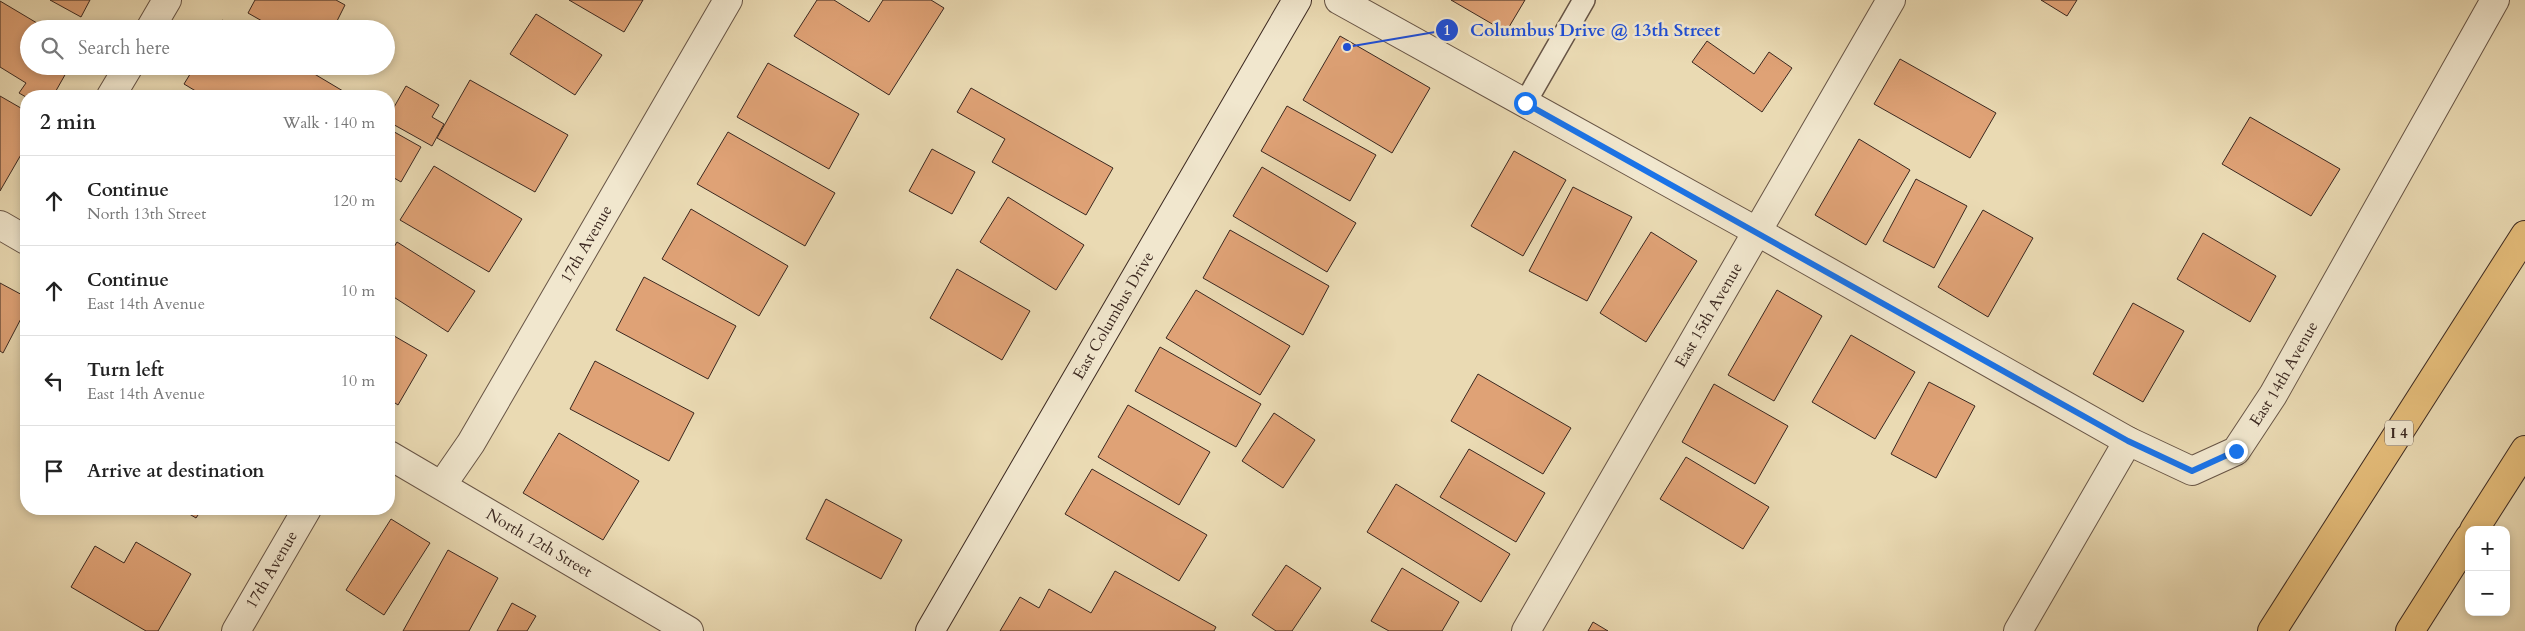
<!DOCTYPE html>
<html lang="en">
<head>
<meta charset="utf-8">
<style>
	:root { --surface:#fff; --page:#f2f2f2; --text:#222; --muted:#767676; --line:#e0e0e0 }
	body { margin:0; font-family:Cardo,serif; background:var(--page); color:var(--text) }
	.controls { position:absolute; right:15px; bottom:15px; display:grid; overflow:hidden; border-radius:10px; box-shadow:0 2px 8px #0003 }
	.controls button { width:45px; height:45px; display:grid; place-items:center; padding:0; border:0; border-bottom:1px solid var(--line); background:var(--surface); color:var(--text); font:25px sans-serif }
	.stop { position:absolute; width:15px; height:15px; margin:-11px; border:4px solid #1a73e8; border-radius:50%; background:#fff }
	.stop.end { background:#1a73e8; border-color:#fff; box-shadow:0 1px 5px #0008 }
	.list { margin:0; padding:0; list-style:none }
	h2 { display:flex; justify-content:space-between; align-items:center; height:65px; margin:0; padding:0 20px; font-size:21px }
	h2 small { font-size:16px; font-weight:400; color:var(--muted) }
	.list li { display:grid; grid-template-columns:32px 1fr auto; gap:15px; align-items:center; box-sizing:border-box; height:90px; padding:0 20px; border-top:1px solid var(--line) }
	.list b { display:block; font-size:19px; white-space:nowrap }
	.list p { margin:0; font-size:16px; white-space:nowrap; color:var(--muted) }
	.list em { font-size:16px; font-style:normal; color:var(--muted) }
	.icon { flex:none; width:28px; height:28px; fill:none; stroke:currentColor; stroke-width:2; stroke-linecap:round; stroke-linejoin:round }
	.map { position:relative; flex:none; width:2525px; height:631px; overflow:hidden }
	.search { position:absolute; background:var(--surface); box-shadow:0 2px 8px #0003; left:20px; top:20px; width:375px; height:55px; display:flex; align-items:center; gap:12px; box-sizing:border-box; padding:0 18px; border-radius:28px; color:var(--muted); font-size:19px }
	.panel { position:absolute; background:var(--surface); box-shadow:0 2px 8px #0003; left:20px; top:90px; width:375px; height:425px; border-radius:20px }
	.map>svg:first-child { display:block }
	.building { fill:#dfa276; stroke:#3b2820 }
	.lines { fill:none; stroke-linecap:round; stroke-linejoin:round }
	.lane-casing { stroke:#675445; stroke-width:24 }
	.street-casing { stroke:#675445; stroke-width:30 }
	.secondary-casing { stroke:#3b2820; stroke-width:30 }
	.highway-casing { stroke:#3b2820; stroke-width:30 }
	.lane { stroke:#f1e7ce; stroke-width:21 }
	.street { stroke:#f1e7ce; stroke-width:28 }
	.secondary { stroke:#f1e7ce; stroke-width:28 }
	.highway { stroke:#e5bd7a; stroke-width:28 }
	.route { stroke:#1a73e8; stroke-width:6 }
	.labels { text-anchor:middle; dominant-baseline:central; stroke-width:5; stroke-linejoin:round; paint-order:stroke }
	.shield { fill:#f1e7ce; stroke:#726154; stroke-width:1 }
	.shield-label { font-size:15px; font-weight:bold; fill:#3b2820 }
	.street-label { font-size:16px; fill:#3b2820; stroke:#f1e7ce }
	.leader { fill:none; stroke:#1d4ed8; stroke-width:2 }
	.callout-dot { fill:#1d4ed8; stroke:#f1e7ce; stroke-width:2 }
	.mark-label { font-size:15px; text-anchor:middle; font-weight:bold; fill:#fff }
	.callout-label { font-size:18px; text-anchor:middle; font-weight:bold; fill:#1d4ed8; stroke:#f1e7ce; stroke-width:5; stroke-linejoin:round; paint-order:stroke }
</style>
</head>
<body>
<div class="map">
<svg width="2525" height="631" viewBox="0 0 2525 631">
	<rect width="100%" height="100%" fill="#eadab3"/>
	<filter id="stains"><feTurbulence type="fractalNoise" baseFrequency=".004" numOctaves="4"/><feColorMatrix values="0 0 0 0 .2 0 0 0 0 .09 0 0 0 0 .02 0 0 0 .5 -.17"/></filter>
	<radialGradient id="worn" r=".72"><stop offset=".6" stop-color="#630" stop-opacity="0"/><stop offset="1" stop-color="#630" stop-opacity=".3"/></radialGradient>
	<g class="building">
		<polygon points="50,0 90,0 81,17"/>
		<polygon points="255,0 336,0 345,5 333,29 276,29 248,13"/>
		<polygon points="569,0 643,0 624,32"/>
		<polygon points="817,0 834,0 869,22 883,0 931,0 944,8 889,95 794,36"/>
		<polygon points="1451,0 1525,0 1506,32"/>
		<polygon points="2041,0 2077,0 2067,16"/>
		<polygon points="0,1 47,29 29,29 29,66 70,66 53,96 26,97 19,93 26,83 0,67"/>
		<polygon points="536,14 602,55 575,95 510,54"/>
		<polygon points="222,20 237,29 217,29"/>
		<polygon points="1340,36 1430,88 1392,153 1303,100"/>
		<polygon points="1707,41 1754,74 1769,52 1792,68 1762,112 1692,62"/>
		<polygon points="1900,59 1996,113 1970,158 1874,104"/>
		<polygon points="768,63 859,114 829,169 737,117"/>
		<polygon points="195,66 301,66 348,94 346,96 204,96 184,84"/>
		<polygon points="470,80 568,135 535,192 437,138"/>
		<polygon points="406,86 439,105 432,117 444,124 432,146 389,122 389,116"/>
		<polygon points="971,88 1113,168 1086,215 992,162 1005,139 957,112"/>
		<polygon points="0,96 26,111 26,146 0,191"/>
		<polygon points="1287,106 1376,155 1350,201 1261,151"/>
		<polygon points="2250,117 2340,169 2311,216 2222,164"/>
		<polygon points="389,129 421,147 401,182 389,175"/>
		<polygon points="728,132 835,193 805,246 697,184"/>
		<polygon points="1859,139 1910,170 1866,245 1815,215"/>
		<polygon points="932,149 975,172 952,214 909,191"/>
		<polygon points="1514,151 1566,180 1523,256 1471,226"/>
		<polygon points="434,166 522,219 489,272 400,220"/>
		<polygon points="1262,167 1356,223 1327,272 1233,216"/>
		<polygon points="1916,179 1967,206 1934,268 1883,241"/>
		<polygon points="1573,187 1632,217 1587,301 1529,271"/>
		<polygon points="1008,197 1084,245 1056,290 980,242"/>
		<polygon points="691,209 788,266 759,316 662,259"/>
		<polygon points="1983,210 2033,238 1988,317 1938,287"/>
		<polygon points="1230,230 1329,286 1303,335 1203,278"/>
		<polygon points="1651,232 1697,261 1646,342 1600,313"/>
		<polygon points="2203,233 2276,276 2250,322 2177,279"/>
		<polygon points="397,242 475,291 448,332 389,294 389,255"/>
		<polygon points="957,269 1030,311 1002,360 930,318"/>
		<polygon points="644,277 736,326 708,379 616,330"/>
		<polygon points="0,283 26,297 26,309 3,353 0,351"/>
		<polygon points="1196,290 1290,346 1260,395 1166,338"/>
		<polygon points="1777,290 1822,316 1774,401 1728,375"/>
		<polygon points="2133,303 2184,331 2143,402 2093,374"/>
		<polygon points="389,333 427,355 398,405 389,399"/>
		<polygon points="1851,335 1915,372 1875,439 1812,402"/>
		<polygon points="1160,347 1261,404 1236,447 1135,391"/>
		<polygon points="595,361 694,413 669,461 570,409"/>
		<polygon points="1478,374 1571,428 1543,474 1451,421"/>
		<polygon points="1929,382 1975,406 1936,478 1891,454"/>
		<polygon points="1714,384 1788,426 1755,484 1682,442"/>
		<polygon points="1128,405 1210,452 1179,505 1098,457"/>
		<polygon points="1274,413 1315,440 1283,488 1242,461"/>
		<polygon points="559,433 639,481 603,540 523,493"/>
		<polygon points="1469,449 1545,493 1516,542 1440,497"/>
		<polygon points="1686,457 1769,507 1743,549 1660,499"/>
		<polygon points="1092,469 1207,535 1179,581 1065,514"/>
		<polygon points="1396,484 1510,554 1481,602 1367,532"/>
		<polygon points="826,499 902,540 881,579 806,539"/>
		<polygon points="181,509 202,509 196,518"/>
		<polygon points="391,519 430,543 384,615 346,590"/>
		<polygon points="136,542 191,574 158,631 146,631 71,587 95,546 124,563"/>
		<polygon points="448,550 498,578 469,631 403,631"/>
		<polygon points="1286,565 1321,588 1292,631 1276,631 1252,615"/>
		<polygon points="1402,568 1459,602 1442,631 1389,631 1371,621"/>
		<polygon points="1115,571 1216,627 1214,631 1000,631 1020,597 1039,608 1049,589 1091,613"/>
		<polygon points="512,603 536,616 527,631 497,631"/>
		<polygon points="1593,622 1608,631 1588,631"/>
	</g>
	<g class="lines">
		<g class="lane-casing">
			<polyline id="lane" points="1525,103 1584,0"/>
		</g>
		<g class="street-casing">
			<g id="street">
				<path id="s1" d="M1339 0 1758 232 2128 441 2192 471 2236 451 2273 395 2495 0"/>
				<polyline points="150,29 167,0"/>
				<polyline points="111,96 129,66"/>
				<polyline points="0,225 26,240"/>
				<path id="s2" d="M389 455 689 631"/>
				<path id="s3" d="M442 485 471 443 728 0"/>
				<path id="s4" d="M236 631 307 509"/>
				<path id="s5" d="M1526 631 1891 0"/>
				<polyline points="2018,631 2128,441"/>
			</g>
		</g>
		<g class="secondary-casing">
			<g id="secondary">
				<path id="s6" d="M930 631 1297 0"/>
			</g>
		</g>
		<g class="highway-casing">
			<g id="highway">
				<polyline points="2474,530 2525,450"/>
				<polyline points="2272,631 2525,235"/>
				<polyline points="2410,631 2469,538"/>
			</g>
		</g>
		<use href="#lane" class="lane"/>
		<use href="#street" class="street"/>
		<use href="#secondary" class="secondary"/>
		<use href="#highway" class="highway"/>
	</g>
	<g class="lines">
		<polyline class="route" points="1525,103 2128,441 2192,471 2236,451"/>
	</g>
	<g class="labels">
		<rect class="shield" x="2385" y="420.5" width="28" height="25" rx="4"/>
		<g class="shield-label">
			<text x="2399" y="433">I 4</text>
		</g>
		<g class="street-label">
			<text stroke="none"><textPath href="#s3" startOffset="281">17th Avenue</textPath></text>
			<text stroke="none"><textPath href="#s6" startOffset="365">East Columbus Drive</textPath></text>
			<text stroke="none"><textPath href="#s5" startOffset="365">East 15th Avenue</textPath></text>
			<text stroke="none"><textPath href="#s1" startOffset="1114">East 14th Avenue</textPath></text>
			<text stroke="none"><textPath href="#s2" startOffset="174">North 12th Street</textPath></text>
			<text stroke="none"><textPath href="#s4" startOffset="71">17th Avenue</textPath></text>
		</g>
	</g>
	<path class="leader" d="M1347 47L1447 30"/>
	<g class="callout-dot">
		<circle cx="1347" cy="47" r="5"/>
		<circle cx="1447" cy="30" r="12"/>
	</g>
	<g class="mark-label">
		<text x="1447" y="35">1</text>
	</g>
	<g class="callout-label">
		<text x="1595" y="36">Columbus Drive @ 13th Street</text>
	</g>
	<rect width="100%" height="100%" filter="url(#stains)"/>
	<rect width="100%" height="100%" fill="url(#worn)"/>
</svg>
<div class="controls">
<button>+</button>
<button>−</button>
</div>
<div class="stop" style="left:1525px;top:103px"></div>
<div class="stop end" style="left:2236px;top:451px"></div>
<div class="search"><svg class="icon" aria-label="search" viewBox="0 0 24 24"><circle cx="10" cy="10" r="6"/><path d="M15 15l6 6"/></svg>Search here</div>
<section class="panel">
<h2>2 min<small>Walk · 140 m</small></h2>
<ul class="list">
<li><svg class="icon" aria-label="ahead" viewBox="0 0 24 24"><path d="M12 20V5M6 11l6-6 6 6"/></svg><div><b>Continue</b><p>North 13th Street</p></div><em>120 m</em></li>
<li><svg class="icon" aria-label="ahead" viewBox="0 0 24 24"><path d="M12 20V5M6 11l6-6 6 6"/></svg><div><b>Continue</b><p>East 14th Avenue</p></div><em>10 m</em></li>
<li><svg class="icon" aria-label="left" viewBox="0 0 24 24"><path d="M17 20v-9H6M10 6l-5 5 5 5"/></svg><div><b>Turn left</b><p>East 14th Avenue</p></div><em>10 m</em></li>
<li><svg class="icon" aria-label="arrive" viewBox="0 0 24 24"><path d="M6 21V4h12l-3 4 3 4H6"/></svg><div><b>Arrive at destination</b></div></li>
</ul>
</section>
</div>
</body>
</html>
